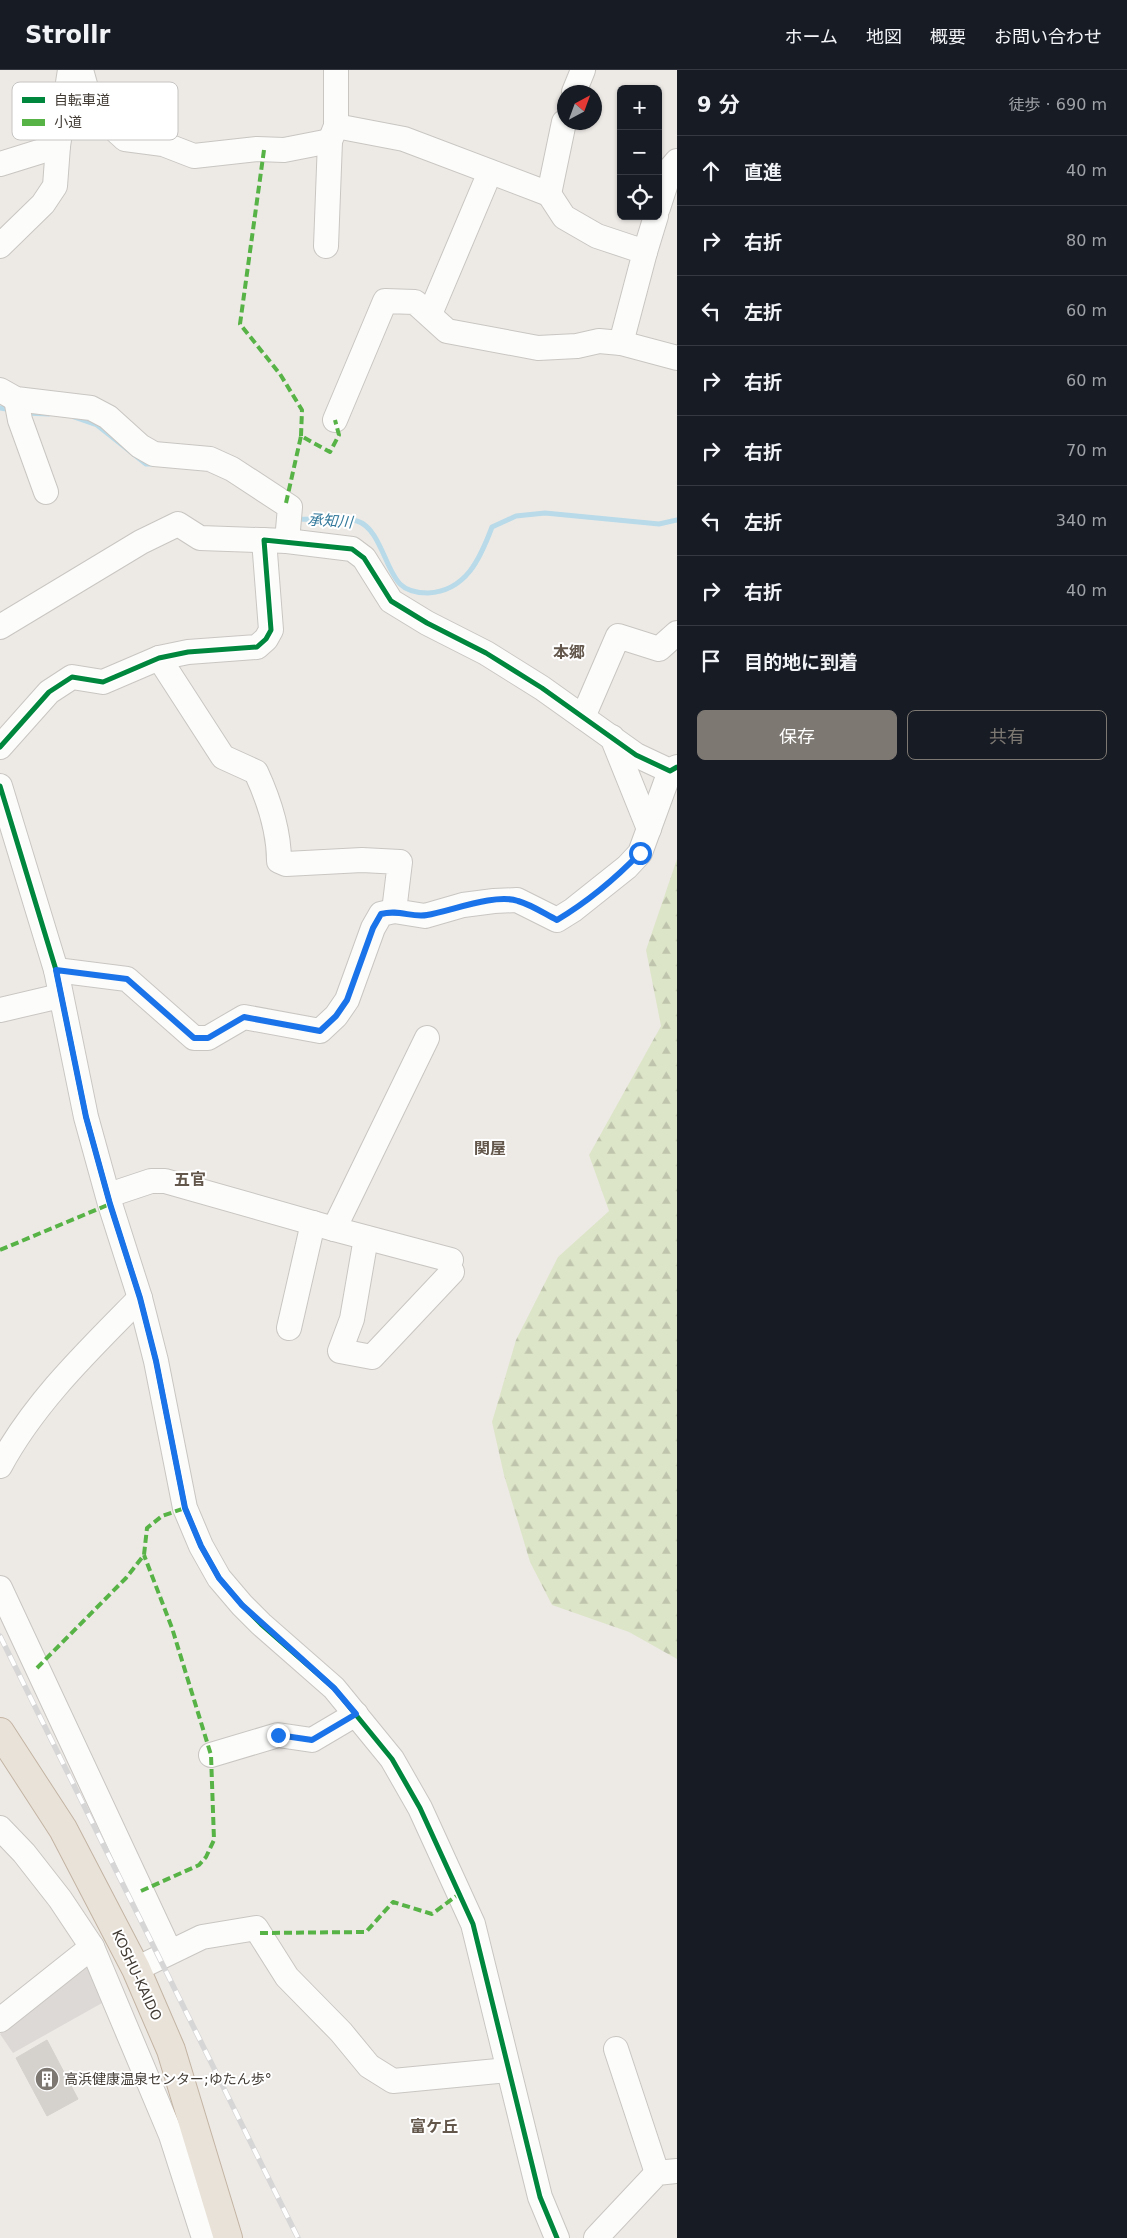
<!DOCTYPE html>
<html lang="ja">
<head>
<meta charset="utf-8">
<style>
	:root { --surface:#171b24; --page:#242831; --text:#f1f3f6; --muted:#9ea1a6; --line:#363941; --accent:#7d7872 }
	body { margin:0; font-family:"DejaVu Sans","Noto Sans JP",sans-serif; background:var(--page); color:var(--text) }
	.controls { position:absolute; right:15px; top:15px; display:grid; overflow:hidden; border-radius:8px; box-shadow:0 1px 4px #0004 }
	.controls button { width:45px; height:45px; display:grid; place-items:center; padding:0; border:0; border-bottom:1px solid var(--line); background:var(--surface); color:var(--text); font:25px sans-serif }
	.compass { position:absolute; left:557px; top:15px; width:45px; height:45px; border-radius:50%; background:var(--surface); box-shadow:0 1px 4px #0004; rotate:41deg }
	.stop { position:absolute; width:15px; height:15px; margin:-11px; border:4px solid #1a73e8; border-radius:50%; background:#fff }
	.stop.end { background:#1a73e8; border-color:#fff; box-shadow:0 1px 5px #0008 }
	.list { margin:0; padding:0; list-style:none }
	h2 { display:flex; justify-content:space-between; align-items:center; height:65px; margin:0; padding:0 20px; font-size:21px }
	h2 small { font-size:16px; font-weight:400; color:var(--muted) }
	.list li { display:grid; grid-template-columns:32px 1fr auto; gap:15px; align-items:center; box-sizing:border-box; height:70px; padding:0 20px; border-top:1px solid var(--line) }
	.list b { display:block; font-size:19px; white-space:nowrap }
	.list em { font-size:16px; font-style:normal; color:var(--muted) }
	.actions { display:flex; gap:10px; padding:15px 20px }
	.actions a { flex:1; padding:11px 0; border:1px solid var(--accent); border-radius:8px; text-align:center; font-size:18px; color:var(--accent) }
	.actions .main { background:var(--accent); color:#fff }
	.icon { flex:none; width:28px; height:28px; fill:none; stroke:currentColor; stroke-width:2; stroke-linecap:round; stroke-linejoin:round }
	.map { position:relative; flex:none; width:677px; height:2168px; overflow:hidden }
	header { display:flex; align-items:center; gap:30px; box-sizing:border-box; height:70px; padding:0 25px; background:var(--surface); border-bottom:1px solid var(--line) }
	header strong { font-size:24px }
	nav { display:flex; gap:28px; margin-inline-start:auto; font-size:18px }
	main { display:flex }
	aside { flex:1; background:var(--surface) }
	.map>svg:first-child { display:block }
	.forest { fill:url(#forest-firs) }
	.parking { fill:#dcd9d6 }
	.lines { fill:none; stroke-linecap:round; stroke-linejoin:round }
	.stream { stroke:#b9dae8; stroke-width:5 }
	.building { fill:#d5d1cd; stroke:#d5d1cc }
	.minor-casing { stroke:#c9c6c2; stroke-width:26 }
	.highway-casing { stroke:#c3b4a3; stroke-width:30 }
	.minor { stroke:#fcfcfb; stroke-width:24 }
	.highway { stroke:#e9e2d8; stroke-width:28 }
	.rail-casing { stroke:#d7d6d6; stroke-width:5.5 }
	.rail { stroke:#fff; stroke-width:4; stroke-dasharray:11; stroke-linecap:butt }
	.quiet { stroke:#57b346; stroke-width:4; stroke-dasharray:8 4; stroke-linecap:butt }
	.cycleway-casing { stroke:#fff; stroke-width:8 }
	.cycleway { stroke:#00873e; stroke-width:5 }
	.route { stroke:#1a73e8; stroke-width:6 }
	.labels { text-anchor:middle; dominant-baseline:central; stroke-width:4; stroke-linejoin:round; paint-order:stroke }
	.street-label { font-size:14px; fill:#413b34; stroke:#fff }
	.poi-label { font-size:14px; fill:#413b34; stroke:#fff; text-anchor:start }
	.water-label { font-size:15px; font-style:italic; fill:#357a9c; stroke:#fff }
	.quarter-label { font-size:16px; font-weight:bold; fill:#63574c; stroke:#fff }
	.key { fill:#fff; stroke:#c6c4c2; stroke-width:1 }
	.key-label { font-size:14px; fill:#413b34 }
</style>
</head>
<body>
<header>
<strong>Strollr</strong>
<nav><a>ホーム</a><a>地図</a><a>概要</a><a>お問い合わせ</a></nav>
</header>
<main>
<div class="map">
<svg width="677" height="2168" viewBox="0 0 677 2168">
	<defs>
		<pattern id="forest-firs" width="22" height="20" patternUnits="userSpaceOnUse" patternTransform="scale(1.25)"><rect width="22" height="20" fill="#dde5c8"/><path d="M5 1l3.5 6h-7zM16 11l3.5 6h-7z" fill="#bfc5ac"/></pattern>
	</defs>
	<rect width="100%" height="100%" fill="#edeae6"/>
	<polygon class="forest" points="677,789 677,1589 629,1562 552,1535 530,1492 504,1405 492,1352 516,1270 558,1187 609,1141 589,1085 661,956 646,880"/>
	<polygon class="parking" points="89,1892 102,1933 13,1983 0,1964"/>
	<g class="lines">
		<g class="stream">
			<polyline points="0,338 12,340"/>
			<polyline points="25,343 49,344"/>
			<polyline points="74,347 97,355 146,394 153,394"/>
			<path d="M296 449C311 450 344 447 357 451 380 458 385 499 400 514 407 521 418 523 428 523 466 521 480 489 492 457L516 446 545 443 659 454 677 450"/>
		</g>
	</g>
	<polygon class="building" points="47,1970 78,2029 47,2046 16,1988"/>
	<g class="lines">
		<g class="minor-casing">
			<g id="minor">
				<polyline points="81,0 86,18 114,59 125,69 163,74 194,86 257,79 284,80 330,71"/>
				<polyline points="574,22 583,0"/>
				<polyline points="336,56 404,69 549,124 564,52"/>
				<polyline points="0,94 58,76"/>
				<polyline points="549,124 564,147 597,166 645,182 621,273"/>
				<polyline points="658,138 671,98 677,91"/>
				<polyline points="0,176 43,134 55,116 58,76 70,0"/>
				<polyline points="326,176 330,71 336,56 336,0"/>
				<polyline points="645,182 656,146"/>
				<polyline points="430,244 490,102"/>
				<polyline points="0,320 16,329 91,338 108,347 140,376 154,384 210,389 232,399 290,437 287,471"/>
				<polyline points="16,329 20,350 46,422"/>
				<polyline points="335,350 385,231 415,232 447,261 538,278 577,276 599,271 621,273 677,288"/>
				<polyline points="0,557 141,472 178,454 200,468 287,471 352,479 364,488 391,531 427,553 486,583 542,618 636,685 670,701 677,697"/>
				<path d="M159 588 223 687 256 702C268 728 279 762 279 791L286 794 362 790 400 792 394 841 425 846 463 835 494 831 517 830 557 850 573 840 627 797 640 783 670 701"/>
				<polyline points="583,647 618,566 659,579 677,563"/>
				<polyline points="612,667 649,759"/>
				<polyline points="0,677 49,622 72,607 103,612 159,588 188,582 257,577 266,569 271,560 264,470"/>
				<polyline points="0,716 56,900 86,1047 110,1134 140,1228 156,1291 185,1438 201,1476 219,1508 242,1535 261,1554 334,1618 392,1689 420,1738 473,1854 540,2127 557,2168"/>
				<polyline points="56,900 127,909 194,968 208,968 244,947 320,961 336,946 347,930 373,858 381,844 394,841"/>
				<polyline points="0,940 60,926"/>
				<polyline points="109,1125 151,1111 165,1111 334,1159 451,1190"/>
				<polyline points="334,1159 427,968"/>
				<polyline points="366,1168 352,1249 340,1281 372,1287 452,1202"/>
				<polyline points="289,1258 313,1153"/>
				<path d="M0 1396C35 1331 89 1280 140 1228"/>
				<polyline points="0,1518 170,1882"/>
				<polyline points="211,1685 278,1665 312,1670 356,1644"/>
				<polyline points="0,1758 24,1783 60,1829 92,1877 171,2065 204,2168"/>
				<polyline points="136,1899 202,1867 256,1858 287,1907 341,1962 369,1996 393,2011 508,2000"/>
				<polyline points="0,1950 92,1877"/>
				<polyline points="616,1979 657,2103"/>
				<polyline points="596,2168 657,2103 677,2101"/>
			</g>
		</g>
		<g class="highway-casing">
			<polyline id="highway" points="0,1662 63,1759 136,1899 171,1980 228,2168"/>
		</g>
		<use href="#minor" class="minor"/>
		<use href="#highway" class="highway"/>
		<g class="rail-casing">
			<polyline id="rail" points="0,1566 298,2168"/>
		</g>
		<use href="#rail" class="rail"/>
		<g class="quiet">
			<polyline points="264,80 240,254 280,304 302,340 301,366"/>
			<polyline points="286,433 301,366 330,382 339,365 335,350"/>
			<polyline points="0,1180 110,1134"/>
			<polyline points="37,1598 126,1508 144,1485 147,1458 162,1446 185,1438"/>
			<polyline points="141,1821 199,1795 206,1787 214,1770 211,1685 172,1558 144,1485"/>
			<polyline points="260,1863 366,1862 393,1832 432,1844 459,1824"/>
		</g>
		<g class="cycleway-casing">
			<g id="cycleway">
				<polyline points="0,677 49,622 72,607 103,612 159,588 188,582 257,577 266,569 271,560 264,470 352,479 364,488 391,531 427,553 486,583 542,618 636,685 670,701 677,697"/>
				<polyline points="0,716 56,900 86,1047 110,1134 140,1228 156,1291 185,1438 201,1476 219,1508 242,1535 261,1554 334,1618 392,1689 420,1738 473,1854 540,2127 557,2168"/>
			</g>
		</g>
		<use href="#cycleway" class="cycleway"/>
	</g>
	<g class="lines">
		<path class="route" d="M278 1665 312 1670 356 1644 334 1618 242 1535 219 1508 201 1476 185 1438 156 1291 140 1228 110 1134 86 1047 56 900 127 909 194 968H208L244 947 320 961 336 946 347 930 373 858 381 844C399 839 412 848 427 845 451 841 495 823 518 831 532 835 545 844 557 850 587 832 616 808 640 783"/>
	</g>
	<defs>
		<g id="building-disc" transform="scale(1.25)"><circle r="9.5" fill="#7d7872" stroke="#fff"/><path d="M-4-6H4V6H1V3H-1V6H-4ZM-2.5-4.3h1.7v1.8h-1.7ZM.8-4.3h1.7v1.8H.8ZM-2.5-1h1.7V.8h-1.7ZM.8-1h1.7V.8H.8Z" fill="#fff"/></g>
	</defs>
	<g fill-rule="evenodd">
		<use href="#building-disc" x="47" y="2009"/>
	</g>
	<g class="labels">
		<g class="street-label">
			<text transform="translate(137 1905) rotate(65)">KOSHU-KAIDO</text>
		</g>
		<g class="poi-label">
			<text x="64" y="2009">高浜健康温泉センター;ゆたん歩°</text>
		</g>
		<g class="water-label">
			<text transform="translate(330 451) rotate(4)">承知川</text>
		</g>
		<g class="quarter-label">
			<text x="569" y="582">本郷</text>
			<text x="490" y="1078">関屋</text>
			<text x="190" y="1109">五官</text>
			<text x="434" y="2056">富ケ丘</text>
		</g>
	</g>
	<rect x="12" y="12" width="166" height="58" rx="8" class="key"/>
	<rect x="22" y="27" width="23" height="6" fill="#00873e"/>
	<rect x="22" y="49" width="23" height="7" fill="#57b346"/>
	<g class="key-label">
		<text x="54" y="35">自転車道</text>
		<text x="54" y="57">小道</text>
	</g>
</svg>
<div class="controls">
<button>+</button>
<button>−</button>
<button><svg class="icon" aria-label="locate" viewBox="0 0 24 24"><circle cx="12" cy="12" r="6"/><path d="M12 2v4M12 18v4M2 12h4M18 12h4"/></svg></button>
</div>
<svg class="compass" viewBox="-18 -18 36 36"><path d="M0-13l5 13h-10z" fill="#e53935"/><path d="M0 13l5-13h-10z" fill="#9ea1a6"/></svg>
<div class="stop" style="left:640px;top:783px"></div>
<div class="stop end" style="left:278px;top:1665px"></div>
</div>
<aside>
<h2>9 分<small>徒歩 · 690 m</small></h2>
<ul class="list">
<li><svg class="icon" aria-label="ahead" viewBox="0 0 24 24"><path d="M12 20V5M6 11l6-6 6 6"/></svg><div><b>直進</b></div><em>40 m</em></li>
<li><svg class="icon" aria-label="right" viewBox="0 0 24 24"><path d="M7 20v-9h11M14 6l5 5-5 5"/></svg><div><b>右折</b></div><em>80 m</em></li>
<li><svg class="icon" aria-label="left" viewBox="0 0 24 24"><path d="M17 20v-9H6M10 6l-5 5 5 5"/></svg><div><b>左折</b></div><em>60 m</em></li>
<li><svg class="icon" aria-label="right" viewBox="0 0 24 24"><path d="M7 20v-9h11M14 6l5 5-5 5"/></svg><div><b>右折</b></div><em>60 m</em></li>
<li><svg class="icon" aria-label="right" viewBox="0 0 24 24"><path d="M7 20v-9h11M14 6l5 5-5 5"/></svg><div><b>右折</b></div><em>70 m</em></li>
<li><svg class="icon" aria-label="left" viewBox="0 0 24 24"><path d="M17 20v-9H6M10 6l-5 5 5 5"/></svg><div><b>左折</b></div><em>340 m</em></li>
<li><svg class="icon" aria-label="right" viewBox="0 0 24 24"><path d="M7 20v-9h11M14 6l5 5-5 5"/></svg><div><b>右折</b></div><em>40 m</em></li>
<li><svg class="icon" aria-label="arrive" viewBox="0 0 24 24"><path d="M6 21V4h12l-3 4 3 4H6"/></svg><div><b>目的地に到着</b></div></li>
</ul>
<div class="actions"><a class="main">保存</a><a>共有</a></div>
</aside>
</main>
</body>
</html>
